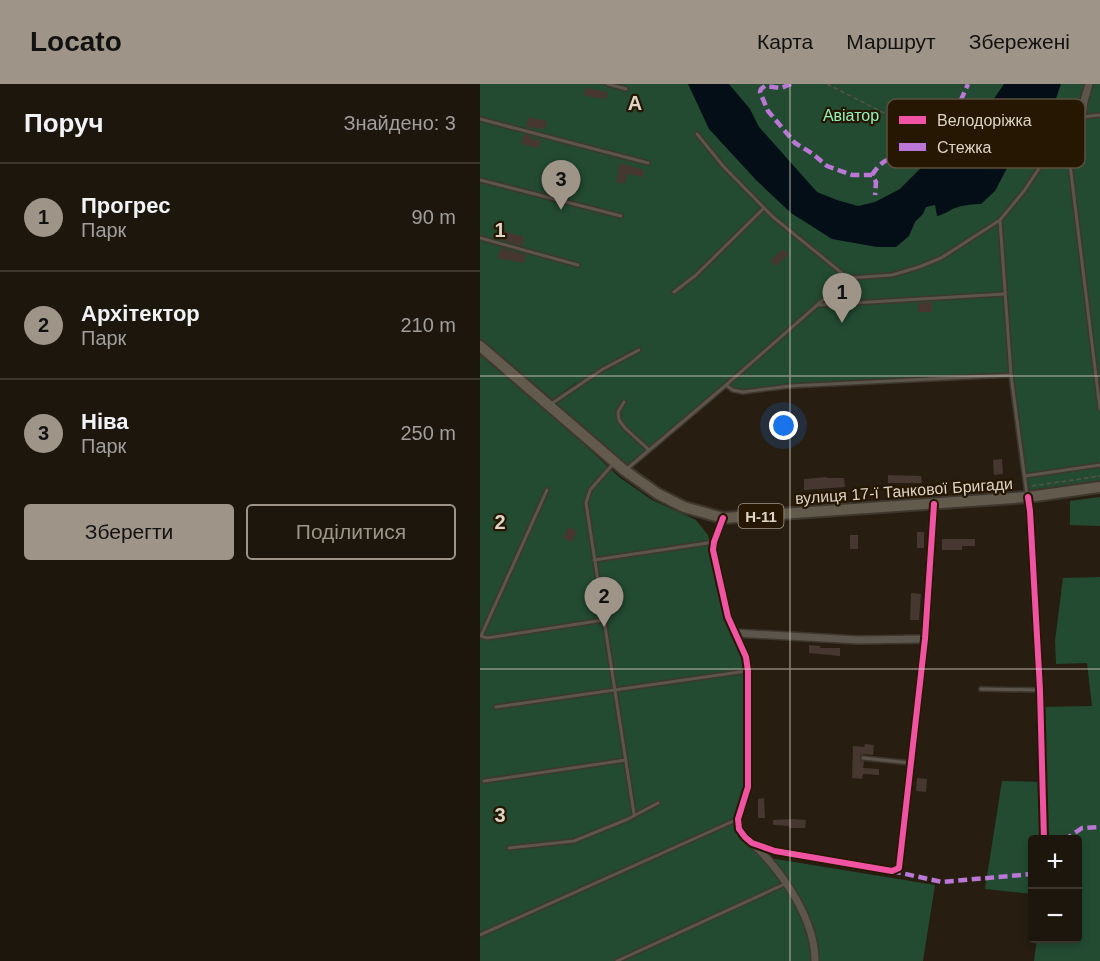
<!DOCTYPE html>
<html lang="uk">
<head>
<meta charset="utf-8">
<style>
	:root { --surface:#1d160d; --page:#2a231b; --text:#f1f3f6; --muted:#a09f9d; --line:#3b352e; --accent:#9e9487 }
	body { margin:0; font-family:Arial,sans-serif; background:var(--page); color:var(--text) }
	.controls { position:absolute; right:18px; bottom:18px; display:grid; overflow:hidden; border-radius:6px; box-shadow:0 3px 9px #0003 }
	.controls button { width:54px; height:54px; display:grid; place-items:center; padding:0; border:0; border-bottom:2px solid var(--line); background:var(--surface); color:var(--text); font:30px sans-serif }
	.you { position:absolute; left:304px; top:342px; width:21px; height:21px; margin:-15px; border:4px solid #fff; border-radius:50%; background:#1a73e8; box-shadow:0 0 0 9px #1a73e833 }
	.badge { display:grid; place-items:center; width:39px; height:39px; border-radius:50%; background:var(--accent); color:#111; font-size:20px; font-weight:700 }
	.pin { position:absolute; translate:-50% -50px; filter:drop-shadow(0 2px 3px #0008) }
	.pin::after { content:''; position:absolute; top:32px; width:21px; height:18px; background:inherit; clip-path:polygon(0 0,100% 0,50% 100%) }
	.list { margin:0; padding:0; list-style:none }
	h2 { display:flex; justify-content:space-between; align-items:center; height:78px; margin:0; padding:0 24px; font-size:26px }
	h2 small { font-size:20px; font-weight:400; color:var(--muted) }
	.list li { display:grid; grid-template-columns:39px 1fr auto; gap:18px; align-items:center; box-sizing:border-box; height:108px; padding:0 24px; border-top:2px solid var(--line) }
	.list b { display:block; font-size:22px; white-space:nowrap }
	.list p { margin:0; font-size:20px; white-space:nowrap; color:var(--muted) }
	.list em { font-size:20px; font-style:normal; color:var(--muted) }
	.actions { display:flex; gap:12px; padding:18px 24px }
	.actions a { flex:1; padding:14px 0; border:2px solid var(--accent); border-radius:6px; text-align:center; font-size:21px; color:var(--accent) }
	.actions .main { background:var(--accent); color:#111 }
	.map { position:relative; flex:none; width:620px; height:877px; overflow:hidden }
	header { display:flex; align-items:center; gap:36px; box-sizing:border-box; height:84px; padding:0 30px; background:var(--accent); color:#111 }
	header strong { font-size:28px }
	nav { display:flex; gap:33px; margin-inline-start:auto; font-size:21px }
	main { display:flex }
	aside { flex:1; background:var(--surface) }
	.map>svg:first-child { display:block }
	.green { fill:#234b32 }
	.water { fill:#040e16 }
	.building { fill:#473731 }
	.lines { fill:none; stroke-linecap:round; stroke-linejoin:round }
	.lane-casing { stroke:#3d372e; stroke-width:6 }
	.street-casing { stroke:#3d372e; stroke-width:10 }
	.primary-casing { stroke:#3d372e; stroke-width:14 }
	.path { stroke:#585249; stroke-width:1.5; stroke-dasharray:4.5 3; stroke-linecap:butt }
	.lane { stroke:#5b554b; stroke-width:3 }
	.street { stroke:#5b554b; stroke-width:7 }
	.primary { stroke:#625a4c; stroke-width:10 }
	.quiet { stroke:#ba77d6; stroke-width:4.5; stroke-dasharray:9 4.5; stroke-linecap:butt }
	.cycleway-casing { stroke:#251702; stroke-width:10 }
	.cycleway { stroke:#f153a3; stroke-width:6 }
	.grid { fill:none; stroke:#ded4c7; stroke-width:1.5; stroke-opacity:0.55 }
	.labels { text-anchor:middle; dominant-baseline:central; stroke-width:4.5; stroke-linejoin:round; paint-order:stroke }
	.shield { fill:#251702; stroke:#a69b8c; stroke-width:1.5 }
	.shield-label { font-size:15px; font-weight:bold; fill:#ded4c7 }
	.park-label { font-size:16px; fill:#93f2ba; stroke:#251702 }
	.street-label { font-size:16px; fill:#ded4c7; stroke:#251702 }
	.key { fill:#251702; stroke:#5c503d; stroke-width:1.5 }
	.key-label { font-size:16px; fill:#ded4c7 }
	.grid-label { font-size:20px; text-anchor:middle; font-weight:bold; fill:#ded4c7; stroke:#251702; stroke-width:4.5; stroke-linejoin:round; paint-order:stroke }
</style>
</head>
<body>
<header>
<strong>Locato</strong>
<nav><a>Карта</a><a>Маршрут</a><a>Збережені</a></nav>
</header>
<main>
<aside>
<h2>Поруч<small>Знайдено: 3</small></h2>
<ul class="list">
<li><span class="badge">1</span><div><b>Прогрес</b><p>Парк</p></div><em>90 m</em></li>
<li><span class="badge">2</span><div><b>Архітектор</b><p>Парк</p></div><em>210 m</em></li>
<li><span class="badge">3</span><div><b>Ніва</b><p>Парк</p></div><em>250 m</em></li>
</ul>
<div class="actions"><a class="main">Зберегти</a><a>Поділитися</a></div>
</aside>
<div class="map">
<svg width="620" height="877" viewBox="0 0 620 877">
	<rect width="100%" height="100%" fill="#271e11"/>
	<g class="green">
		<polygon points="0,0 210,0 356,151 570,0 620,0 620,399 556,410 549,407 547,394 544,392 532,291 310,302 263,308 246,301 148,384 76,320 99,303 96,299 72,316 0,255"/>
		<path d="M247 0H529L507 36 490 45 442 83 420 105 401 116 403 120 362 128 337 108 307 79C305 71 294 58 286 56Z"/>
		<polygon points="0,269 67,325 139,393 172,416 216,436 228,451 245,534 263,572 265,584 265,704 256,746 262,755 283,773 455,801 443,877 0,877"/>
		<polygon points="620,413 620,442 590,441 590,417"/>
		<polygon points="620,493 620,877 554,877 557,855 598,854 598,756 552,756 552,810 505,805 522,697 565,698 563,623 612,622 607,579 576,580 575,557 583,494"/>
	</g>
	<path class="water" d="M208 0H249L270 25 279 43 337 108 357 116 378 122 395 118 420 105 442 83 476 58 497 39 524 0H581L573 23 562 35 547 46 515 107 501 120C492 120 484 121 475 124 469 126 464 131 457 132L455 121 446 123 443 130 435 138 429 152 416 163H397L352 155 311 129 276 96 229 45Z"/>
	<g class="building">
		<polygon points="106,4 128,8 126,15 104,12"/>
		<polygon points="48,33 67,37 65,45 46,43"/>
		<polygon points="44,50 52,53 52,55 61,57 59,64 41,60"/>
		<polygon points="139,79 164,86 163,93 147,90 145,100 137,98"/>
		<polygon points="24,147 44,153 42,162 22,156"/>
		<polygon points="21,164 46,171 44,179 17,174"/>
		<polygon points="303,165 309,170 296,182 290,177"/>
		<polygon points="452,218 452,228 438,228 438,219"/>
		<polygon points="522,375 523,390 514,391 513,376"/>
		<polygon points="408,391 441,392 442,399 408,399"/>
		<polygon points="347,393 347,394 364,394 365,403 324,406 324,395"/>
		<polygon points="88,443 97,447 92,458 83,454"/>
		<rect x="437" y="448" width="7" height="16"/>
		<rect x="370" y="451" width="8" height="14"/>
		<polygon points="462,455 495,455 495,462 482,462 482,466 462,466"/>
		<polygon points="431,509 441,510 439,536 430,536"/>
		<polygon points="329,561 340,562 340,564 360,564 360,572 329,569"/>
		<polygon points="385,660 394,661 393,671 384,670 380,672 380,676 384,678 383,684 399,685 399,691 383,690 382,695 372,694 373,662 384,663"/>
		<polygon points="437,694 447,695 446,708 436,707"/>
		<polygon points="284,714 285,734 278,734 278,715"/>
		<polygon points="311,735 326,736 325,744 309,744 309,742 293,741 293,736"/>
	</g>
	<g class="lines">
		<g class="lane-casing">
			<g id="lane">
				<polyline points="128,0 146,5"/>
				<polyline points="0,35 168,79"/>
				<polyline points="217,50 243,82 293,133 368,194"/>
				<polyline points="577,61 587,67 589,72 620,325"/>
				<polyline points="0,96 141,132"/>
				<polyline points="520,137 531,291 547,411"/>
				<polyline points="0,154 98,181"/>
				<polyline points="194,208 216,191 284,124"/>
				<polyline points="339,221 525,210"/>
				<polyline points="246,301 253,306 263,308 310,302 531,291"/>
				<polyline points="144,318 138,328 139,336 145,344 169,366"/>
				<polyline points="71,320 123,285 159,266"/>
				<polyline points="133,380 110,406 106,419 154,730"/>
				<polyline points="148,384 246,301 368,194 412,191 439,183 461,174 520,136 544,107 568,71 602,33 620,31"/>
				<polyline points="545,392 620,381"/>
				<polyline points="67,406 1,552 7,554 124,536"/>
				<polyline points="114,476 234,458"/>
				<polyline points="501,605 559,606"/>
				<polyline points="16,623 267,587"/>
				<polyline points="383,674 431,679"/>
				<polyline points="4,697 146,676"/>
				<polyline points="29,764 94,757 148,735 178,719"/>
				<polyline points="0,851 258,735"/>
				<polyline points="137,877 307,799"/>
			</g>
		</g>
		<g class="street-casing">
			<g id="street">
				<polyline points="602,33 604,17 609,0"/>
				<polyline points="548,413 550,427 560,606 564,756"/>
				<polyline points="243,434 234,458 233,466 248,533 266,573 268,587 268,703 258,735 259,745 265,753 272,759 295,767 412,787 419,784 445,555 454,420"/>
				<polyline points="255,549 378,556 445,555"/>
				<path d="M275 762C304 790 335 836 335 877"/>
			</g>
		</g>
		<g class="primary-casing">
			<polyline id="primary" points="0,262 144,386 178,410 204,423 243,434 548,413 620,403"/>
		</g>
		<g class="path">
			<polyline points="347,0 430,42"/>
			<polyline points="552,402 620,392"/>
		</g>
		<use href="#lane" class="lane"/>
		<use href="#street" class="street"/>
		<use href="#primary" class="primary"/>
		<g class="quiet">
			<polyline points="311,0 301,4 285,2 281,5 280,8 288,27 315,59 333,70 347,82 358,86 372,91 392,91 396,98 395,111"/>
			<polyline points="454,22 462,24 475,24"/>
			<path d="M392 91C406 69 416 76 436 69 463 58 477 25 488 0"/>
			<polyline points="584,756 602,744 620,743"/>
			<polyline points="412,787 462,798 552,790"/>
		</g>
		<g class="cycleway-casing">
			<g id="cycleway">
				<polyline points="548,413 550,427 560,606 564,756"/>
				<polyline points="243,434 234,458 233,466 248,533 266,573 268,587 268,703 258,735 259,745 265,753 272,759 295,767 412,787 419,784 445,555 454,420"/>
			</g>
		</g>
		<use href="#cycleway" class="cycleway"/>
	</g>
	<path class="grid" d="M310 0V877M0 292H620M0 585H620"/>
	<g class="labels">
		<rect class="shield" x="258.5" y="420" width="45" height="24" rx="4.5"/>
		<g class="shield-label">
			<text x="281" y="432">Н-11</text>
		</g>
		<g class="park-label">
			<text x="371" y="31">Авіатор</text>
		</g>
		<g class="street-label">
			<text transform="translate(424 407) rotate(-4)">вулиця 17-ї Танкової Бригади</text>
		</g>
	</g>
	<rect x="407" y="15" width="198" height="69" rx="9" class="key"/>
	<rect x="419" y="32" width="27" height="8" fill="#f153a3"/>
	<rect x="419" y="59" width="27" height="8" fill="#ba77d6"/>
	<g class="key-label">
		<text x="457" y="42">Велодоріжка</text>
		<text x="457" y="69">Стежка</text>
	</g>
	<g class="grid-label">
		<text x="155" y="26">A</text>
		<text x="20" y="153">1</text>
		<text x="20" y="445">2</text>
		<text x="20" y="738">3</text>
	</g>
</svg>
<div class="controls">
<button>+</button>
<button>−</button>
</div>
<div class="you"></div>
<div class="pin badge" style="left:362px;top:239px">1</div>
<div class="pin badge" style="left:124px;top:543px">2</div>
<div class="pin badge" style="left:81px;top:126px">3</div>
</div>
</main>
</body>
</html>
